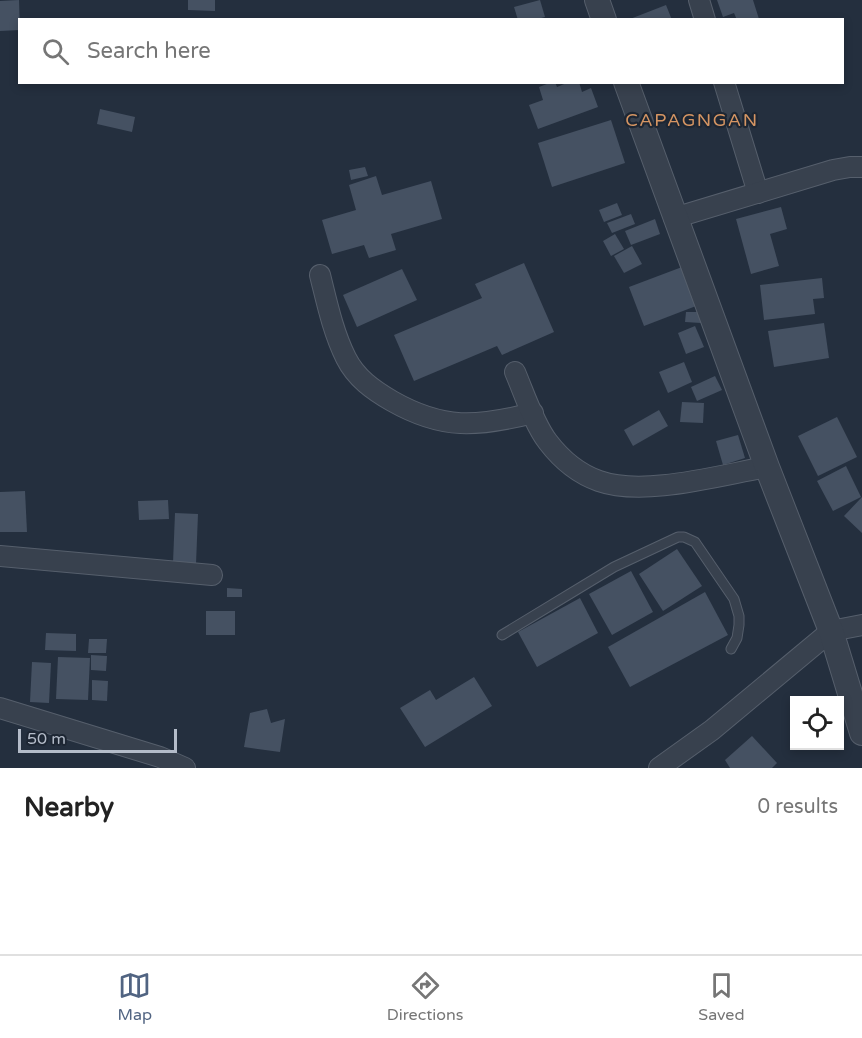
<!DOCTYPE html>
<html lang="en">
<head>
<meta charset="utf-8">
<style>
	:root { --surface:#fff; --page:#f6f6f6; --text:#222; --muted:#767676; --line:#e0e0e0; --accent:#516482 }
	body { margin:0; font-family:"Varela Round",sans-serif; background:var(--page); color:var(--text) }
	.controls { position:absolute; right:18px; bottom:18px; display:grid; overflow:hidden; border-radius:0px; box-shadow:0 3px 9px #0003 }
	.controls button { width:54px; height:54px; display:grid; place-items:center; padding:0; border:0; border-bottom:2px solid var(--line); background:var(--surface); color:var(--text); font:30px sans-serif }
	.scale { position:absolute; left:18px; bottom:15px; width:159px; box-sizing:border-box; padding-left:6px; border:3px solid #b4bcc9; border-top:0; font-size:16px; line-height:21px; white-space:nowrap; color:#b4bcc9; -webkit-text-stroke:4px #1d2633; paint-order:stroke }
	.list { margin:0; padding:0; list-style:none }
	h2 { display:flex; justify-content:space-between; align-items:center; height:78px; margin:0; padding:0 24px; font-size:26px }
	h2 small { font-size:20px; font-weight:400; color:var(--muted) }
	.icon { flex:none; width:33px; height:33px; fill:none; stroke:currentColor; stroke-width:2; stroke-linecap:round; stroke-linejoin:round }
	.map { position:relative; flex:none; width:862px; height:768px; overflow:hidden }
	.search { position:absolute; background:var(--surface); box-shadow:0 3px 9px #0003; left:18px; right:18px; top:18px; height:66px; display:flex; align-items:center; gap:15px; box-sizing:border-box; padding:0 21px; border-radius:0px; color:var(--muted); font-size:22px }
	.sheet { height:186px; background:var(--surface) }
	nav { display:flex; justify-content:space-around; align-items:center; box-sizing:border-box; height:84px; border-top:2px solid var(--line); background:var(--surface); font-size:16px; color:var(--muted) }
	nav a { display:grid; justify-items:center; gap:3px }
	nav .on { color:var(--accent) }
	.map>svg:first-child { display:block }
	.building { fill:#455162 }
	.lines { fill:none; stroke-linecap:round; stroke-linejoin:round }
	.service-casing { stroke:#565f6c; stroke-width:11 }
	.minor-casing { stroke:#565f6c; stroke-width:22 }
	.tertiary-casing { stroke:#565f6c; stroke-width:26 }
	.service { stroke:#38414e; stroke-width:9 }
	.minor { stroke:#38414e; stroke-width:20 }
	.tertiary { stroke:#38414e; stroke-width:24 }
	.labels { text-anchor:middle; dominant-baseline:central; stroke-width:4.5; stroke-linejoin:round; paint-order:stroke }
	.neighbourhood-label { font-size:18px; letter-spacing:1.5px; fill:#d59563; stroke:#1d2633 }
</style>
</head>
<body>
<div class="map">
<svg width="862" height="768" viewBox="0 0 862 768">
	<rect width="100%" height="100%" fill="#242f3e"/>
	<g class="building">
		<polygon points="19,0 20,30 0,31 0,1"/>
		<polygon points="188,0 215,0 215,11 188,10"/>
		<polygon points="540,0 545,17 534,20 518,20 514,7"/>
		<polygon points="717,0 753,0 759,19 737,20 734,13 723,17"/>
		<polygon points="666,5 672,20 630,20 630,19"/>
		<polygon points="552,82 555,82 557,87 569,82 579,82 582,92 591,88 598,107 538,129 529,105 543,100 539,87"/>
		<polygon points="100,109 135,117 132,132 97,124"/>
		<polygon points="611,120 625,163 552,187 538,143"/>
		<polygon points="365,167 368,176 351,180 349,170"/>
		<polygon points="376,176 382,195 431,181 442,219 391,234 396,250 369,258 364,245 332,254 322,220 356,210 349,185"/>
		<polygon points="617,203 622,215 604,222 599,210"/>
		<polygon points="781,207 787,229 770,234 779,266 751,274 736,219"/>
		<polygon points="631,214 635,224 612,233 607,223"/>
		<polygon points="655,219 660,234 631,245 625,231"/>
		<polygon points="615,234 624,249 611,256 603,241"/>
		<polygon points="632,246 642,264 624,273 614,256"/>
		<polygon points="524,263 554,332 502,355 497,346 414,381 394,335 482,298 475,284"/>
		<polygon points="682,267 696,306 644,326 629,287"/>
		<polygon points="402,269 417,300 357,327 343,295"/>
		<polygon points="822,278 824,298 813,299 815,314 764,320 760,285"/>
		<polygon points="686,312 701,312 701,323 685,322"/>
		<polygon points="824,323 829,358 774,367 768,331"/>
		<polygon points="695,326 704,347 686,354 678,333"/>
		<polygon points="684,362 692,382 668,393 659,372"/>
		<polygon points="715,376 722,390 697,401 691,387"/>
		<polygon points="682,402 704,403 703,423 680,422"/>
		<polygon points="659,410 668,426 633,446 624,430"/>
		<polygon points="837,417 857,457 818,476 798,436"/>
		<polygon points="738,435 745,458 723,465 716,441"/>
		<polygon points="846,466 861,497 833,511 817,481"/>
		<polygon points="25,491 27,532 0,532 0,492"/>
		<polygon points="862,497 862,533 844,516"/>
		<polygon points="168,500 169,519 139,520 138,501"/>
		<polygon points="175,513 198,514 196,564 173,563"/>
		<polygon points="677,549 702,586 663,611 639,574"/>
		<polygon points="631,571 653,612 612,635 589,594"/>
		<polygon points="227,588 242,589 242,597 227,597"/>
		<polygon points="705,592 728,635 630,687 608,647"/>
		<polygon points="580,598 598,633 537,667 518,632"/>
		<rect x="206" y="611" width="29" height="24"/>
		<polygon points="46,633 76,634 76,651 45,650"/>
		<polygon points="89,639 107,639 106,653 88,653"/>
		<polygon points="91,655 107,656 106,671 91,670"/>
		<polygon points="58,657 90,658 88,700 56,699"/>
		<polygon points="32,662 51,663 49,703 30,702"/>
		<polygon points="474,677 492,706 425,747 400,708 430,690 436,700"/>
		<polygon points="92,680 108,681 107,701 92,700"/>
		<polygon points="267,709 271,723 285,719 280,752 244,747 250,713"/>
		<polygon points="752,736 777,763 772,768 730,768 725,760"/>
	</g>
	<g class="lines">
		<g class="service-casing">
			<polyline id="service" points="502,635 614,567 678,537 684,537 695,542 734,599 739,616 739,625 737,638 731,649"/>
		</g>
		<g class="minor-casing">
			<g id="minor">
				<polyline points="699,0 705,20"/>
				<polyline points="724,82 758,193"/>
				<polyline points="674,218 833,170 850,167 862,167"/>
				<path d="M320 275C327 303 333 332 346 358 356 378 373 390 392 401 443 430 477 427 533 413"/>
				<path d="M515 372C524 393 534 424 548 442 561 459 579 474 599 481 644 497 720 475 767 467"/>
				<polyline points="0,556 212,575"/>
				<polyline points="0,708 160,757 185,768"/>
				<polyline points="659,768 712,730 831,631 862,625"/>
			</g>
		</g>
		<g class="tertiary-casing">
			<g id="tertiary">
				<polyline points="597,0 604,20"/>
				<polyline points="626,82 767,467 831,631 862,733"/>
			</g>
		</g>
		<use href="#service" class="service"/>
		<use href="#minor" class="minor"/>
		<use href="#tertiary" class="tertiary"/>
	</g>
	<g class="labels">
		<g class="neighbourhood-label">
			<text x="692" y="120">CAPAGNGAN</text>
		</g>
	</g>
</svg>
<div class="controls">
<button><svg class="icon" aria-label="locate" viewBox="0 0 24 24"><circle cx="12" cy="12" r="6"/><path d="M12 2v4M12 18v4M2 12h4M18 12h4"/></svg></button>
</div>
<div class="scale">50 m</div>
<div class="search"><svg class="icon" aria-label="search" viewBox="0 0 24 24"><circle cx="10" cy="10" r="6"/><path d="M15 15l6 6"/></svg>Search here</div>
</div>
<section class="sheet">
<h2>Nearby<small>0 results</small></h2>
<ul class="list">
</ul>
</section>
<nav>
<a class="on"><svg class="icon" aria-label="map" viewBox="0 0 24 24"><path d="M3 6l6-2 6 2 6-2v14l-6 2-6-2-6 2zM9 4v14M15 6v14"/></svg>Map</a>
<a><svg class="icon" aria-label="directions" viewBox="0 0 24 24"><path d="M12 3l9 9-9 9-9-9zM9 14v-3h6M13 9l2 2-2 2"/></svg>Directions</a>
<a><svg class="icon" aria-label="saved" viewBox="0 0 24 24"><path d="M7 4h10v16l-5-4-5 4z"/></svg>Saved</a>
</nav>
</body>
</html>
